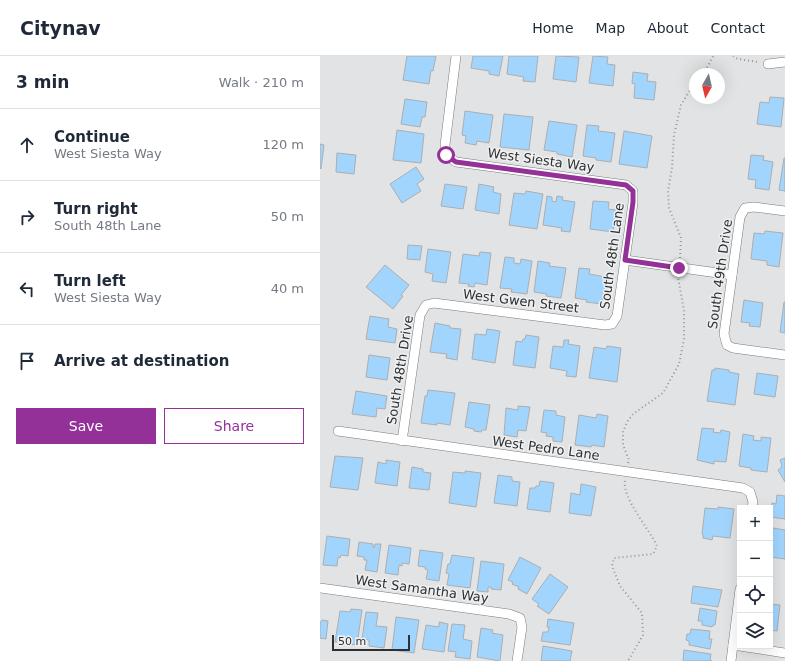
<!DOCTYPE html>
<html lang="en">
<head>
<meta charset="utf-8">
<style>
	:root { --surface:#fff; --page:#f6f6f7; --text:#1f2937; --muted:#747a83; --line:#e0e1e3; --accent:#933199 }
	body { margin:0; font-family:"DejaVu Sans",sans-serif; background:var(--page); color:var(--text) }
	.controls { position:absolute; right:12px; bottom:12px; display:grid; overflow:hidden; border-radius:0px; box-shadow:0 4px 16px #0002 }
	.controls button { width:36px; height:36px; display:grid; place-items:center; padding:0; border:0; border-bottom:1px solid var(--line); background:var(--surface); color:var(--text); font:20px sans-serif }
	.compass { position:absolute; left:369px; top:12px; width:36px; height:36px; border-radius:50%; background:var(--surface); box-shadow:0 4px 16px #0002; rotate:188deg }
	.scale { position:absolute; left:12px; bottom:10px; width:78px; box-sizing:border-box; padding-left:4px; border:2px solid #2f3031; border-top:0; font-size:11px; line-height:14px; white-space:nowrap; color:#2f3031; -webkit-text-stroke:3px #eef0f2; paint-order:stroke }
	.stop { position:absolute; width:12px; height:12px; margin:-9px; border:3px solid #933199; border-radius:50%; background:#fff }
	.stop.end { background:#933199; border-color:#fff; box-shadow:0 1px 4px #0008 }
	.list { margin:0; padding:0; list-style:none }
	h2 { display:flex; justify-content:space-between; align-items:center; height:52px; margin:0; padding:0 16px; font-size:17px }
	h2 small { font-size:13px; font-weight:400; color:var(--muted) }
	.list li { display:grid; grid-template-columns:26px 1fr auto; gap:12px; align-items:center; box-sizing:border-box; height:72px; padding:0 16px; border-top:1px solid var(--line) }
	.list b { display:block; font-size:15px; white-space:nowrap }
	.list p { margin:0; font-size:13px; white-space:nowrap; color:var(--muted) }
	.list em { font-size:13px; font-style:normal; color:var(--muted) }
	.actions { display:flex; gap:8px; padding:12px 16px }
	.actions a { flex:1; padding:9px 0; border:1px solid var(--accent); border-radius:0px; text-align:center; font-size:14px; color:var(--accent) }
	.actions .main { background:var(--accent); color:#fff }
	.icon { flex:none; width:22px; height:22px; fill:none; stroke:currentColor; stroke-width:2; stroke-linecap:round; stroke-linejoin:round }
	.map { position:relative; flex:none; width:465px; height:605px; overflow:hidden }
	header { display:flex; align-items:center; gap:24px; box-sizing:border-box; height:56px; padding:0 20px; background:var(--surface); border-bottom:1px solid var(--line) }
	header strong { font-size:19px }
	nav { display:flex; gap:22px; margin-inline-start:auto; font-size:14px }
	main { display:flex }
	aside { flex:1; background:var(--surface) }
	.map>svg:first-child { display:block }
	.building { fill:#a2d5fe; stroke:#acaeb0 }
	.lines { fill:none; stroke-linecap:round; stroke-linejoin:round }
	.minor-casing { stroke:#797a7c; stroke-width:10 }
	.path { stroke:#949698; stroke-width:2; stroke-dasharray:1 3; stroke-linecap:butt }
	.minor { stroke:#fff; stroke-width:9 }
	.route { stroke:#933199; stroke-width:5 }
	.labels { text-anchor:middle; dominant-baseline:central; stroke-width:3; stroke-linejoin:round; paint-order:stroke }
	.street-label { font-size:13px; fill:#2f3031; stroke:#eef0f2 }
</style>
</head>
<body>
<header>
<strong>Citynav</strong>
<nav><a>Home</a><a>Map</a><a>About</a><a>Contact</a></nav>
</header>
<main>
<aside>
<h2>3 min<small>Walk · 210 m</small></h2>
<ul class="list">
<li><svg class="icon" aria-label="ahead" viewBox="0 0 24 24"><path d="M12 20V5M6 11l6-6 6 6"/></svg><div><b>Continue</b><p>West Siesta Way</p></div><em>120 m</em></li>
<li><svg class="icon" aria-label="right" viewBox="0 0 24 24"><path d="M7 20v-9h11M14 6l5 5-5 5"/></svg><div><b>Turn right</b><p>South 48th Lane</p></div><em>50 m</em></li>
<li><svg class="icon" aria-label="left" viewBox="0 0 24 24"><path d="M17 20v-9H6M10 6l-5 5 5 5"/></svg><div><b>Turn left</b><p>West Siesta Way</p></div><em>40 m</em></li>
<li><svg class="icon" aria-label="arrive" viewBox="0 0 24 24"><path d="M6 21V4h12l-3 4 3 4H6"/></svg><div><b>Arrive at destination</b></div></li>
</ul>
<div class="actions"><a class="main">Save</a><a>Share</a></div>
</aside>
<div class="map">
<svg width="465" height="605" viewBox="0 0 465 605">
	<rect width="100%" height="100%" fill="#e1e3e5"/>
	<g class="building">
		<polygon points="87,0 116,0 113,15 111,14 109,28 83,24"/>
		<polygon points="153,0 183,0 179,20 169,18 169,15 151,12"/>
		<polygon points="189,0 218,0 215,26 203,25 204,21 187,18"/>
		<polygon points="236,0 259,1 256,26 233,23"/>
		<polygon points="273,0 288,1 287,8 295,9 293,30 269,27"/>
		<polygon points="313,16 328,18 327,25 336,26 334,44 314,42 315,28 312,27"/>
		<polygon points="450,41 464,42 461,71 437,68 440,46 449,47"/>
		<polygon points="85,43 107,46 105,61 102,61 100,71 81,68"/>
		<polygon points="145,55 173,59 169,87 157,85 156,89 145,87 146,80 142,79"/>
		<polygon points="184,58 213,61 209,94 180,91"/>
		<polygon points="229,65 257,69 252,101 237,98 237,96 224,94"/>
		<polygon points="267,69 279,70 278,75 295,77 291,106 276,104 276,102 263,100"/>
		<polygon points="77,74 104,78 101,107 73,104"/>
		<polygon points="304,75 332,80 327,112 299,108"/>
		<polygon points="0,88 4,89 1,113 0,112"/>
		<polygon points="17,97 36,99 34,118 16,116"/>
		<polygon points="431,99 444,100 443,104 453,106 449,134 435,132 436,124 428,123"/>
		<polygon points="464,102 465,102 465,135 459,134"/>
		<polygon points="96,111 104,123 97,128 101,135 82,147 70,128"/>
		<polygon points="125,128 147,131 143,153 121,150"/>
		<polygon points="159,128 174,131 173,136 181,138 179,158 155,154"/>
		<polygon points="206,135 223,138 217,173 189,169 194,137 205,138"/>
		<polygon points="227,140 232,141 232,145 236,146 237,140 243,141 242,144 255,146 250,176 241,175 242,172 223,169"/>
		<polygon points="273,145 289,146 288,153 296,154 293,176 270,173"/>
		<polygon points="445,175 463,177 459,211 447,209 447,205 431,203 434,177 444,178"/>
		<polygon points="88,189 102,190 100,204 87,203"/>
		<polygon points="108,193 131,196 126,227 112,225 113,218 105,216"/>
		<polygon points="160,196 171,197 167,229 155,227 154,231 148,230 149,228 139,227 143,198 159,200"/>
		<polygon points="185,201 194,202 194,207 200,208 201,203 212,205 207,238 191,236 192,233 180,232"/>
		<polygon points="218,205 230,207 229,210 246,212 241,242 226,240 227,238 214,236"/>
		<polygon points="65,209 89,229 81,239 83,240 73,253 46,231"/>
		<polygon points="259,212 270,213 269,218 286,221 282,248 266,246 267,244 255,242"/>
		<polygon points="424,244 443,247 440,271 429,270 430,267 421,266"/>
		<polygon points="464,246 465,246 465,277 460,276"/>
		<polygon points="50,260 69,263 68,271 77,273 75,287 46,283"/>
		<polygon points="115,267 130,270 130,272 141,273 137,304 126,302 127,298 110,296"/>
		<polygon points="167,273 180,275 175,307 152,303 155,278 166,279"/>
		<polygon points="206,279 219,281 215,312 193,309 196,285 202,286 203,283 205,283"/>
		<polygon points="244,284 249,284 248,288 260,290 256,321 246,320 247,315 230,312 233,290 243,291"/>
		<polygon points="287,290 301,292 297,326 269,322 274,291 286,293"/>
		<polygon points="49,299 70,302 67,324 46,321"/>
		<polygon points="395,312 409,314 409,316 419,318 415,349 387,345 392,314 395,314"/>
		<polygon points="437,317 458,320 455,341 434,338"/>
		<polygon points="108,334 135,337 130,369 117,367 117,369 101,367 105,340 107,340"/>
		<polygon points="36,335 67,340 65,353 57,352 56,361 32,358"/>
		<polygon points="149,346 170,349 166,374 162,374 161,376 154,375 154,373 145,371"/>
		<polygon points="198,350 210,351 206,375 198,374 197,381 184,379 186,352 198,354"/>
		<polygon points="224,354 236,355 236,359 245,361 242,386 233,385 233,381 226,380 227,377 221,376"/>
		<polygon points="277,358 288,360 284,391 272,389 271,391 255,389 259,359 276,362"/>
		<polygon points="382,372 394,373 393,376 400,377 401,374 410,376 406,406 394,405 394,408 377,404"/>
		<polygon points="423,378 434,380 433,384 441,385 441,381 451,382 447,416 431,414 431,412 419,410"/>
		<polygon points="15,400 43,402 38,434 10,431"/>
		<polygon points="465,402 465,426 458,414 462,411 461,410 462,409 460,404"/>
		<polygon points="66,404 80,406 77,430 55,427 58,406 66,408"/>
		<polygon points="92,411 103,413 103,416 111,417 109,434 89,432"/>
		<polygon points="145,415 161,417 156,451 129,447 133,416 145,417"/>
		<polygon points="178,419 192,421 192,425 200,426 197,450 174,447"/>
		<polygon points="220,425 234,427 230,456 207,453 210,432 215,432 216,430 219,430"/>
		<polygon points="261,428 276,431 271,460 249,457 251,437 260,439"/>
		<polygon points="457,439 465,440 465,463 450,461 452,447 456,448"/>
		<polygon points="398,451 414,453 410,482 393,480 392,484 383,482 383,478 382,478 385,452 398,453"/>
		<polygon points="453,472 465,474 465,503 450,501 450,485"/>
		<polygon points="7,480 30,483 28,500 21,499 20,502 18,501 17,510 3,509"/>
		<polygon points="39,486 53,488 53,491 54,492 55,488 61,488 57,516 45,514 47,504 44,504 44,501 37,500"/>
		<polygon points="69,489 91,492 89,508 82,507 82,510 79,509 78,519 65,517"/>
		<polygon points="100,494 123,497 119,525 106,523 108,514 105,513 105,511 98,510"/>
		<polygon points="132,499 154,502 150,532 127,529 129,518 126,517 128,508 130,508"/>
		<polygon points="200,501 221,512 207,538 198,533 199,531 192,528 193,526 188,524"/>
		<polygon points="161,505 184,508 181,534 171,533 171,531 168,531 168,536 157,535"/>
		<polygon points="230,518 248,531 229,558 217,550 219,548 212,543"/>
		<polygon points="373,530 402,534 398,551 371,547"/>
		<polygon points="450,548 460,549 457,575 450,574"/>
		<polygon points="380,552 397,555 395,569 393,569 392,571 382,569 382,565 378,565"/>
		<polygon points="31,553 42,554 37,589 15,586 20,555 30,556"/>
		<polygon points="46,556 58,557 56,570 67,571 64,592 49,590 49,584 42,583"/>
		<polygon points="76,561 99,564 94,597 72,594"/>
		<polygon points="228,563 254,567 250,589 221,585 223,576 228,576 229,571 227,571"/>
		<polygon points="2,564 8,565 6,583 0,582 0,566 1,566"/>
		<polygon points="119,566 128,568 124,596 102,593 106,569 119,571"/>
		<polygon points="132,568 145,569 143,583 152,585 150,603 135,601 136,596 128,595"/>
		<polygon points="161,572 173,574 172,577 183,579 180,605 157,601"/>
		<polygon points="371,573 390,575 389,583 392,583 390,593 369,589 369,585 366,584 367,578 370,578"/>
		<polygon points="223,590 252,595 250,605 221,605"/>
		<polygon points="364,594 391,598 390,604 392,605 363,605"/>
	</g>
	<g class="lines">
		<g class="minor-casing">
			<g id="minor">
				<polyline points="448,8 465,6"/>
				<polyline points="465,155 434,151 425,152 420,161 404,278 407,289 413,292 465,299"/>
				<polyline points="305,204 412,219"/>
				<polyline points="18,375 423,432 430,436 433,446 432,452"/>
				<polyline points="82,385 100,259 106,249 114,247 285,269 292,268 297,260 313,147 313,135 306,129 136,106 126,99 125,89 136,0"/>
				<polyline points="0,532 189,558 200,562 202,571 197,605"/>
				<polyline points="413,589 465,597"/>
				<polyline points="411,605 420,533"/>
			</g>
		</g>
		<g class="path">
			<polyline points="413,0 418,3 438,6"/>
			<polyline points="382,18 388,10 393,0"/>
			<polyline points="360,202 361,182 349,152 348,135 352,112 354,79 361,49 375,26"/>
			<polyline points="308,407 309,404 303,389 303,376 307,366 313,358 343,337 359,308 364,283 364,255 358,221"/>
			<path d="M305 425C302 442 330 474 337 490L333 498 294 502 292 510 300 530 322 557 323 579 308 605"/>
		</g>
		<use href="#minor" class="minor"/>
	</g>
	<g class="lines">
		<polyline class="route" points="126,99 136,106 306,129 313,135 313,146 305,204 359,212"/>
	</g>
	<g class="labels">
		<g class="street-label">
			<text transform="translate(221 104) rotate(8)">West Siesta Way</text>
			<text transform="translate(292 200) rotate(-82)">South 48th Lane</text>
			<text transform="translate(400 218) rotate(-82)">South 49th Drive</text>
			<text transform="translate(201 245) rotate(7)">West Gwen Street</text>
			<text transform="translate(80 314) rotate(-81)">South 48th Drive</text>
			<text transform="translate(226 392) rotate(8)">West Pedro Lane</text>
			<text transform="translate(102 533) rotate(8)">West Samantha Way</text>
		</g>
	</g>
</svg>
<div class="controls">
<button>+</button>
<button>−</button>
<button><svg class="icon" aria-label="locate" viewBox="0 0 24 24"><circle cx="12" cy="12" r="6"/><path d="M12 2v4M12 18v4M2 12h4M18 12h4"/></svg></button>
<button><svg class="icon" aria-label="layers" viewBox="0 0 24 24"><path d="M12 4l9 5-9 5-9-5zM3 14l9 5 9-5"/></svg></button>
</div>
<svg class="compass" viewBox="-18 -18 36 36"><path d="M0-13l5 13h-10z" fill="#e53935"/><path d="M0 13l5-13h-10z" fill="#747a83"/></svg>
<div class="scale">50 m</div>
<div class="stop" style="left:126px;top:99px"></div>
<div class="stop end" style="left:359px;top:212px"></div>
</div>
</main>
</body>
</html>
